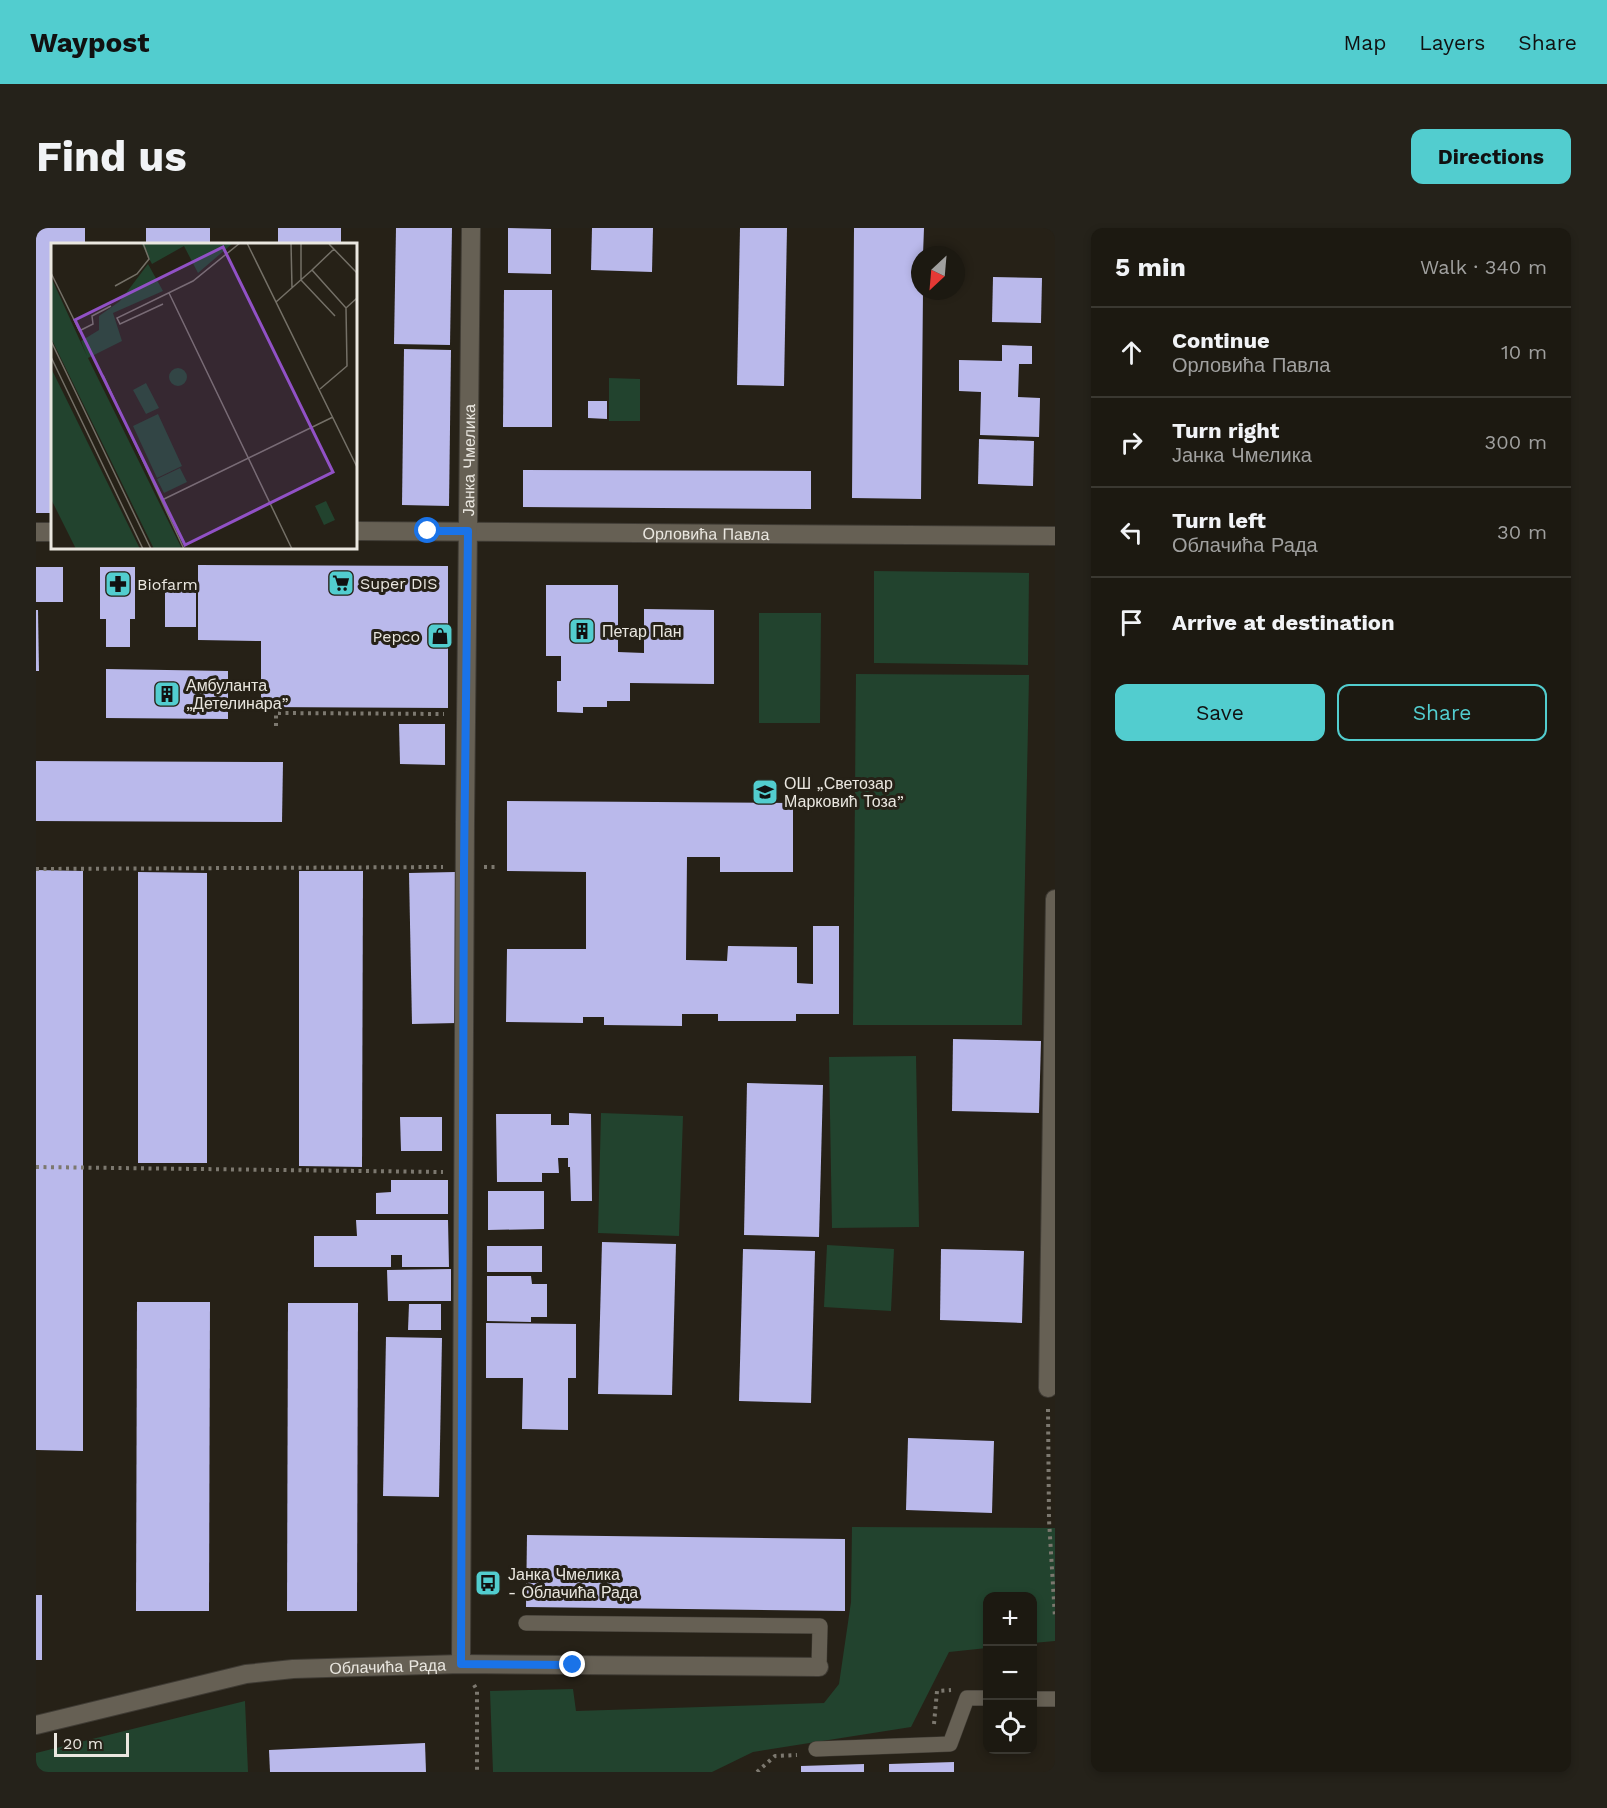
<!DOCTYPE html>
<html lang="en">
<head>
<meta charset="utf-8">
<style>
	:root { --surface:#1c1911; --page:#25221a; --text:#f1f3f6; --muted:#a0a09f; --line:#3a3831; --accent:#52cdcf }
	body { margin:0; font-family:"Work Sans",sans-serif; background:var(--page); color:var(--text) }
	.controls { position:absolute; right:18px; bottom:18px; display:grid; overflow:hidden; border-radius:12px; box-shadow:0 3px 9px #0003 }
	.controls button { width:54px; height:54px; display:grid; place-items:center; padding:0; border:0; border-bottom:2px solid var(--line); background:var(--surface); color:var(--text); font:30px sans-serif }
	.compass { position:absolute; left:875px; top:18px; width:54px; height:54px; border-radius:50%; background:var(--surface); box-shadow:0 3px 9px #0003; rotate:206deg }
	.scale { position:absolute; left:18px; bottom:15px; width:75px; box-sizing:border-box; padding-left:6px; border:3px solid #eae7e0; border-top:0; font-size:16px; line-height:21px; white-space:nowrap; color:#eae7e0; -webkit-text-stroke:4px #262117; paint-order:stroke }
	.stop { position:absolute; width:18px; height:18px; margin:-14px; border:4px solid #1a73e8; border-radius:50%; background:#fff }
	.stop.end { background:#1a73e8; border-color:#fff; box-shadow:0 2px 6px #0008 }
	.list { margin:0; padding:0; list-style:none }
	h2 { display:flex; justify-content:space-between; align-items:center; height:78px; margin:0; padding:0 24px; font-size:26px }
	h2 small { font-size:20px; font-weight:400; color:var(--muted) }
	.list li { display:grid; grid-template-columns:39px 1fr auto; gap:18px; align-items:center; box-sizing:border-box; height:90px; padding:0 24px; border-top:2px solid var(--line) }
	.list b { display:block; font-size:22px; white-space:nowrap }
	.list p { margin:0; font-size:20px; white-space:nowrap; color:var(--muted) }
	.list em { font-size:20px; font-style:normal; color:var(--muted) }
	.actions { display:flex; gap:12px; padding:18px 24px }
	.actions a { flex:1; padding:14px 0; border:2px solid var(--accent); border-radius:12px; text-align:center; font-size:21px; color:var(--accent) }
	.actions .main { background:var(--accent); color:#111 }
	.icon { flex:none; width:33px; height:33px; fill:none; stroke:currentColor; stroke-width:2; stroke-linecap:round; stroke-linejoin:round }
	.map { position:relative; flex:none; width:1019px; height:1544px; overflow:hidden; border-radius:12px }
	header { display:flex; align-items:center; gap:36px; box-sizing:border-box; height:84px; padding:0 30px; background:var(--accent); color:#111 }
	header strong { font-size:28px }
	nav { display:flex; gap:33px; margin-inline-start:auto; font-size:21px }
	.intro { display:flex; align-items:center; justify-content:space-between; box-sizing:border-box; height:144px; padding:0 36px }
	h1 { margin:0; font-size:42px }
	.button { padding:15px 27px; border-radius:12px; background:var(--accent); color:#111; font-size:21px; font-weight:700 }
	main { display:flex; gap:36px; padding:0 36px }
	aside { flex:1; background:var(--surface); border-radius:12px; box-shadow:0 3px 9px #0003 }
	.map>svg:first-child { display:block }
	.green { fill:#22432e }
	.building { fill:#bab9eb }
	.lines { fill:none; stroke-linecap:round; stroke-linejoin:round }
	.service-casing { stroke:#3f3b34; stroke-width:16 }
	.minor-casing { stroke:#3f3b34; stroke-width:20 }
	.path { stroke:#7c786f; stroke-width:4; stroke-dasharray:3 4.5; stroke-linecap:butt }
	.service { stroke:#666054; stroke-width:15 }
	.minor { stroke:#666054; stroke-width:18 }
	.route { stroke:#1a73e8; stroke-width:8 }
	.labels { text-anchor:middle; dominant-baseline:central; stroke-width:6; stroke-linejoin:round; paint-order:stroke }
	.street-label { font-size:16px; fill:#eae7e0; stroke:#262117 }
	.poi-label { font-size:16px; fill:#eae7e0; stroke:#262117; text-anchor:start }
	.inset-road { fill:none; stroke:#747067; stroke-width:1.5 }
	.view { fill:#9151c6; fill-opacity:0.15; stroke:#9151c6; stroke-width:3 }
	.inset-edge { fill:none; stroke:#eae7e0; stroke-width:3 }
</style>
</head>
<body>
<header>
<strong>Waypost</strong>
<nav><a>Map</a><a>Layers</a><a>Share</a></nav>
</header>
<div class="intro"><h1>Find us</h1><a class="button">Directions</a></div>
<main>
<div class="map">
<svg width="1019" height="1544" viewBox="0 0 1019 1544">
	<rect width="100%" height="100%" fill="#262117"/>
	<g class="green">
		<polygon points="573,150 604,151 604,193 573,193"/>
		<polygon points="838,343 993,345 992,437 838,435"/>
		<polygon points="723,385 785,385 784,495 723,495"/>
		<polygon points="820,446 993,447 986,797 817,797"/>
		<polygon points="880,828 883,999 796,1000 793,829"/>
		<polygon points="565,885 647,888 643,1008 562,1005"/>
		<polygon points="791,1017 858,1021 855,1083 788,1079"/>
		<polygon points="816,1299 1019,1300 1019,1413 997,1415 996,1368 951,1368 951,1420 913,1424 875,1499 717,1524 676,1544 457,1544 454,1463 537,1461 540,1483 788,1475 803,1456 815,1374"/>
		<polygon points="209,1473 212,1544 0,1544 0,1525"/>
	</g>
	<g class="building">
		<polygon points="0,0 49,0 49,16 16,16 16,285 0,285"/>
		<rect x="110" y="0" width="64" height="16"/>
		<rect x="242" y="0" width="63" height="16"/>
		<polygon points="360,0 416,0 414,117 358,116"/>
		<polygon points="472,0 515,1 515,46 472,45"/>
		<polygon points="556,0 617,0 616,44 555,42"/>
		<polygon points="704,0 751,0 748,158 701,157"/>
		<polygon points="818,0 888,0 887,27 884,27 884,63 887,63 885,271 816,270"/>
		<polygon points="957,49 1006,50 1005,95 956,94"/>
		<polygon points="468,62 516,62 516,199 467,199"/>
		<polygon points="966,117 996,118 996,136 983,136 982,169 1004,170 1003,209 944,207 945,164 923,163 923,132 966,133"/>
		<polygon points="368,121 415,122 413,278 366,277"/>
		<polygon points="552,173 571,173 571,191 552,190"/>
		<polygon points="943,211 998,213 997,258 942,256"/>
		<polygon points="487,242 775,243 775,281 487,279"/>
		<polygon points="162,337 412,338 412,480 225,479 225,413 162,412"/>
		<rect x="0" y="339" width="27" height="35"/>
		<polygon points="64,339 99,339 99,391 94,391 94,419 70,419 70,391 64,391"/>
		<rect x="129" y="355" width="31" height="44"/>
		<polygon points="510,357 582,357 582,424 608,425 608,381 678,382 678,456 594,455 594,473 571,473 571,479 547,479 547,485 521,484 521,453 525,453 525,428 510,428"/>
		<polygon points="0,382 2,382 3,443 0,443"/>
		<polygon points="70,441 192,443 192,491 70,490"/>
		<polygon points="363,496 409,496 409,537 364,536"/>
		<polygon points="0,533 247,534 246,594 0,593"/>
		<polygon points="471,573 757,575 757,644 684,644 684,629 651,629 650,732 691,733 692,718 761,719 761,755 777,756 777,698 803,698 803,786 760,786 760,793 682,793 682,786 646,786 646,798 568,797 568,789 547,789 547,795 470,794 471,721 550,721 550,644 471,643"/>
		<polygon points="0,642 47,643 47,1223 0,1222"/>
		<polygon points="263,643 327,643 326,939 263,938"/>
		<polygon points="102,644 171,645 171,935 102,935"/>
		<polygon points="419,644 421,795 376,796 373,645"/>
		<polygon points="917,811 1005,813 1003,885 916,883"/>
		<polygon points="711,855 787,857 783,1009 708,1007"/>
		<polygon points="533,885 555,886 556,973 535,973 534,939 532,939 532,930 522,930 523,945 506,945 506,954 461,954 460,886 515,886 515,897 533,897"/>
		<polygon points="364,889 406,889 406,923 365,923"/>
		<polygon points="355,952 412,952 412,986 340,986 340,965 355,964"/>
		<polygon points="452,963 508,963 508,1001 452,1002"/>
		<polygon points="320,992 412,992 413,1039 366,1039 366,1027 355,1027 355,1039 278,1039 278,1008 321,1008"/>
		<polygon points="566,1014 640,1016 636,1167 562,1166"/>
		<rect x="451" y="1018" width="55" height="26"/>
		<polygon points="707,1021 779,1023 775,1175 703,1173"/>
		<polygon points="905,1021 988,1023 986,1095 904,1092"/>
		<polygon points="415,1041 415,1073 352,1073 351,1042"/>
		<polygon points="451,1048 495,1048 496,1056 511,1056 511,1089 495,1089 495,1094 451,1093"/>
		<polygon points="101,1074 174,1074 173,1383 100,1383"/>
		<polygon points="252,1075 322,1075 321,1383 251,1383"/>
		<polygon points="373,1076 405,1076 405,1102 372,1102"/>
		<polygon points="450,1095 540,1096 540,1150 532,1150 532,1202 486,1201 487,1150 450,1150"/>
		<polygon points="350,1109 406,1110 403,1269 347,1268"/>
		<polygon points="872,1210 958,1213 956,1285 870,1282"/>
		<polygon points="491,1307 809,1311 809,1383 490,1379"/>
		<rect x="0" y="1367" width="6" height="65"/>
		<polygon points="389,1515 390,1544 234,1544 233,1522"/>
		<polygon points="918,1534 918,1544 853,1544 853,1536"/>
		<polygon points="828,1536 828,1544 765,1544 765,1538"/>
	</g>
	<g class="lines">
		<g class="service-casing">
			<g id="service">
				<polyline points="490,1395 784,1398 783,1439"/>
				<polyline points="996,1471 1019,1471"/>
				<polyline points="780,1521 914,1516 931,1470 951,1470"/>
			</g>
		</g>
		<g class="minor-casing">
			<g id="minor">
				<path id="s1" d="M320 303 1019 308"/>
				<polyline points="0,304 16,304"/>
				<polyline points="1012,1160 1019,671"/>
				<path id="s2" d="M425 1436 429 594 435 0"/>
				<path id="s3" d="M0 1497 210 1446 257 1441 425 1436 783 1439"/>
			</g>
		</g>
		<g class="path">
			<polyline points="240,498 240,485 408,486"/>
			<polyline points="448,639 460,639"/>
			<polyline points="0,641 407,639"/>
			<polyline points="0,939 407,944"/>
			<polyline points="1012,1181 1013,1292 1019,1390"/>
			<polyline points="438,1457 441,1462 441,1544"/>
			<polyline points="898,1496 901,1463 915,1462"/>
			<polyline points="721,1544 739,1528 761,1527"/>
		</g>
		<use href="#service" class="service"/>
		<use href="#minor" class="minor"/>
	</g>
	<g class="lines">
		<polyline class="route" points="392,303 432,303 428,639 425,1436 537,1437"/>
	</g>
	<defs>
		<g id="supermarket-square" transform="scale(1.35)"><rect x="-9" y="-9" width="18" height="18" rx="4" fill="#52cdcf" stroke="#262117"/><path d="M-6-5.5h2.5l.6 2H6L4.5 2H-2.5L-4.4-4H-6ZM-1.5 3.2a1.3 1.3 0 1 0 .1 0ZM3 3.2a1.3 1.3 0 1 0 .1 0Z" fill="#111"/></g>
		<g id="pharmacy-square" transform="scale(1.35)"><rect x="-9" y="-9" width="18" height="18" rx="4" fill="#52cdcf" stroke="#262117"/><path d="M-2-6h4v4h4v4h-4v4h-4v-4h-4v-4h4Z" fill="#111"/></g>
		<g id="building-square" transform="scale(1.35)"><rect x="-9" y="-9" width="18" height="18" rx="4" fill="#52cdcf" stroke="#262117"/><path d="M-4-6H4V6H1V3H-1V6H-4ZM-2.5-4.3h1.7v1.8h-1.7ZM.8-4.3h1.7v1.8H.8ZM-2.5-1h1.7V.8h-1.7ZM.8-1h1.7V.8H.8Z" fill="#111"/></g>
		<g id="shop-square" transform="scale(1.35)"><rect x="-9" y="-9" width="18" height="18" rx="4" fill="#52cdcf" stroke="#262117"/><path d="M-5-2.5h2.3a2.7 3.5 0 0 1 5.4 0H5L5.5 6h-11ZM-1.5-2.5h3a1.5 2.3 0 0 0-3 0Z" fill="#111"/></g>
		<g id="school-square" transform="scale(1.35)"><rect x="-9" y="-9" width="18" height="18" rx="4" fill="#52cdcf" stroke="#262117"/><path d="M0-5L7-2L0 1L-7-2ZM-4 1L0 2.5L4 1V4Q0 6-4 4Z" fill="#111"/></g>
		<g id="bus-square" transform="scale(1.35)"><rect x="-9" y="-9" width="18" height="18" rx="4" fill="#52cdcf" stroke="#262117"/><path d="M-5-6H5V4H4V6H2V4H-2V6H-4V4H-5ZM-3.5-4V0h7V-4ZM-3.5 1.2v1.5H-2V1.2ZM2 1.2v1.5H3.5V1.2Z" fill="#111"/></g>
	</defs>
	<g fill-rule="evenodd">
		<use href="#supermarket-square" x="305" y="355"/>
		<use href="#pharmacy-square" x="82" y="356"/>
		<use href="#building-square" x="546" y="403"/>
		<use href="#shop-square" x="404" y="408"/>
		<use href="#building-square" x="131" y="466"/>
		<use href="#school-square" x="729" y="564"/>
		<use href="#bus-square" x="452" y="1355"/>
	</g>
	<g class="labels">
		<g class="street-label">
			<text stroke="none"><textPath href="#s2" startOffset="1204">Јанка Чмелика</textPath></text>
			<text stroke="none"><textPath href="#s1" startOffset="350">Орловића Павла</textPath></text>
			<text stroke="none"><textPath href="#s3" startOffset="358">Облачића Рада</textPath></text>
		</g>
		<g class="poi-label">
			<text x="324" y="355">Super DIS</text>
			<text x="101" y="356">Biofarm</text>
			<text x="566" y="403">Петар Пан</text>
			<text x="384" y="408" text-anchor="end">Pepco</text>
			<text x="150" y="457">Амбуланта<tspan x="150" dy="18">„Детелинара”</tspan></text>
			<text x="748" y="555">ОШ „Светозар<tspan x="748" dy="18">Марковић Тоза”</tspan></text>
			<text x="472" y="1346">Јанка Чмелика<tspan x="472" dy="18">- Облачића Рада</tspan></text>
		</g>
	</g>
	<g transform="translate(15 15)">
		<rect width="306" height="306" fill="#262117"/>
		<path d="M90 0H182L147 30 133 3 101 21ZM97 21 112 48 62 70 71 98 37 115 131 306H103L0 95V34L36 113 30 98 48 87V73L69 58ZM118 134a9 9 0 1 1 18 0a9 9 0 1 1-18 0ZM0 125 89 306H25L0 256ZM95 140 108 165 95 171 82 147ZM107 171 131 223 106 235 82 183ZM129 225 136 239 113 250 106 236ZM275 258 284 277 273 282 264 263Z" fill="#22432e"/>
		<path class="inset-road" d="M196 0 306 224M240 0 241 45M250 0V37L284 73M278 1 306 30M283 6 261 27 295 65 306 55M0 30 29 89M64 43 86 31 98 16 92 0M118 50 241 306M225 59 261 27M112 61 69 81 66 75 142 38 189 0M28 88 42 81 41 73 60 63M0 98 100 306M0 114 92 306M52 132 133 306M269 146 296 123 295 65M111 257 282 174"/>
		<path class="view" d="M172 4 282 229 134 302 24 77Z"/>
		<rect width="306" height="306" class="inset-edge"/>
	</g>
</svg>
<div class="controls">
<button>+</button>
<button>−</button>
<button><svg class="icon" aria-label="locate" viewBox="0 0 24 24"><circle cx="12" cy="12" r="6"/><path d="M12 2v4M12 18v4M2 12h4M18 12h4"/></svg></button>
</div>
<svg class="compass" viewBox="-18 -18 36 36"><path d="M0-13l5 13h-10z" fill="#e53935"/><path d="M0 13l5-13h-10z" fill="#a0a09f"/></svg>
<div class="scale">20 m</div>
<div class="stop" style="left:392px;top:303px"></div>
<div class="stop end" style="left:537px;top:1437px"></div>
</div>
<aside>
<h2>5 min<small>Walk · 340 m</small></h2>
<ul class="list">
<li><svg class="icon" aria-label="ahead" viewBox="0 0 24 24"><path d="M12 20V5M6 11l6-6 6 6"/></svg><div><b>Continue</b><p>Орловића Павла</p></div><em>10 m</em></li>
<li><svg class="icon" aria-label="right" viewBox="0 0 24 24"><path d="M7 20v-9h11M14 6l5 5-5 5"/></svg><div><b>Turn right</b><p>Јанка Чмелика</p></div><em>300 m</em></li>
<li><svg class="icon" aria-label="left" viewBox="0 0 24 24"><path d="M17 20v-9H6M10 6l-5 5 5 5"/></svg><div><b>Turn left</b><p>Облачића Рада</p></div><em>30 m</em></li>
<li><svg class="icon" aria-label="arrive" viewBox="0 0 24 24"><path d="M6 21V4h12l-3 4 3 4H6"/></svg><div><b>Arrive at destination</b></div></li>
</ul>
<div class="actions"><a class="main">Save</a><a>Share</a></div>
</aside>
</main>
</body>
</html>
